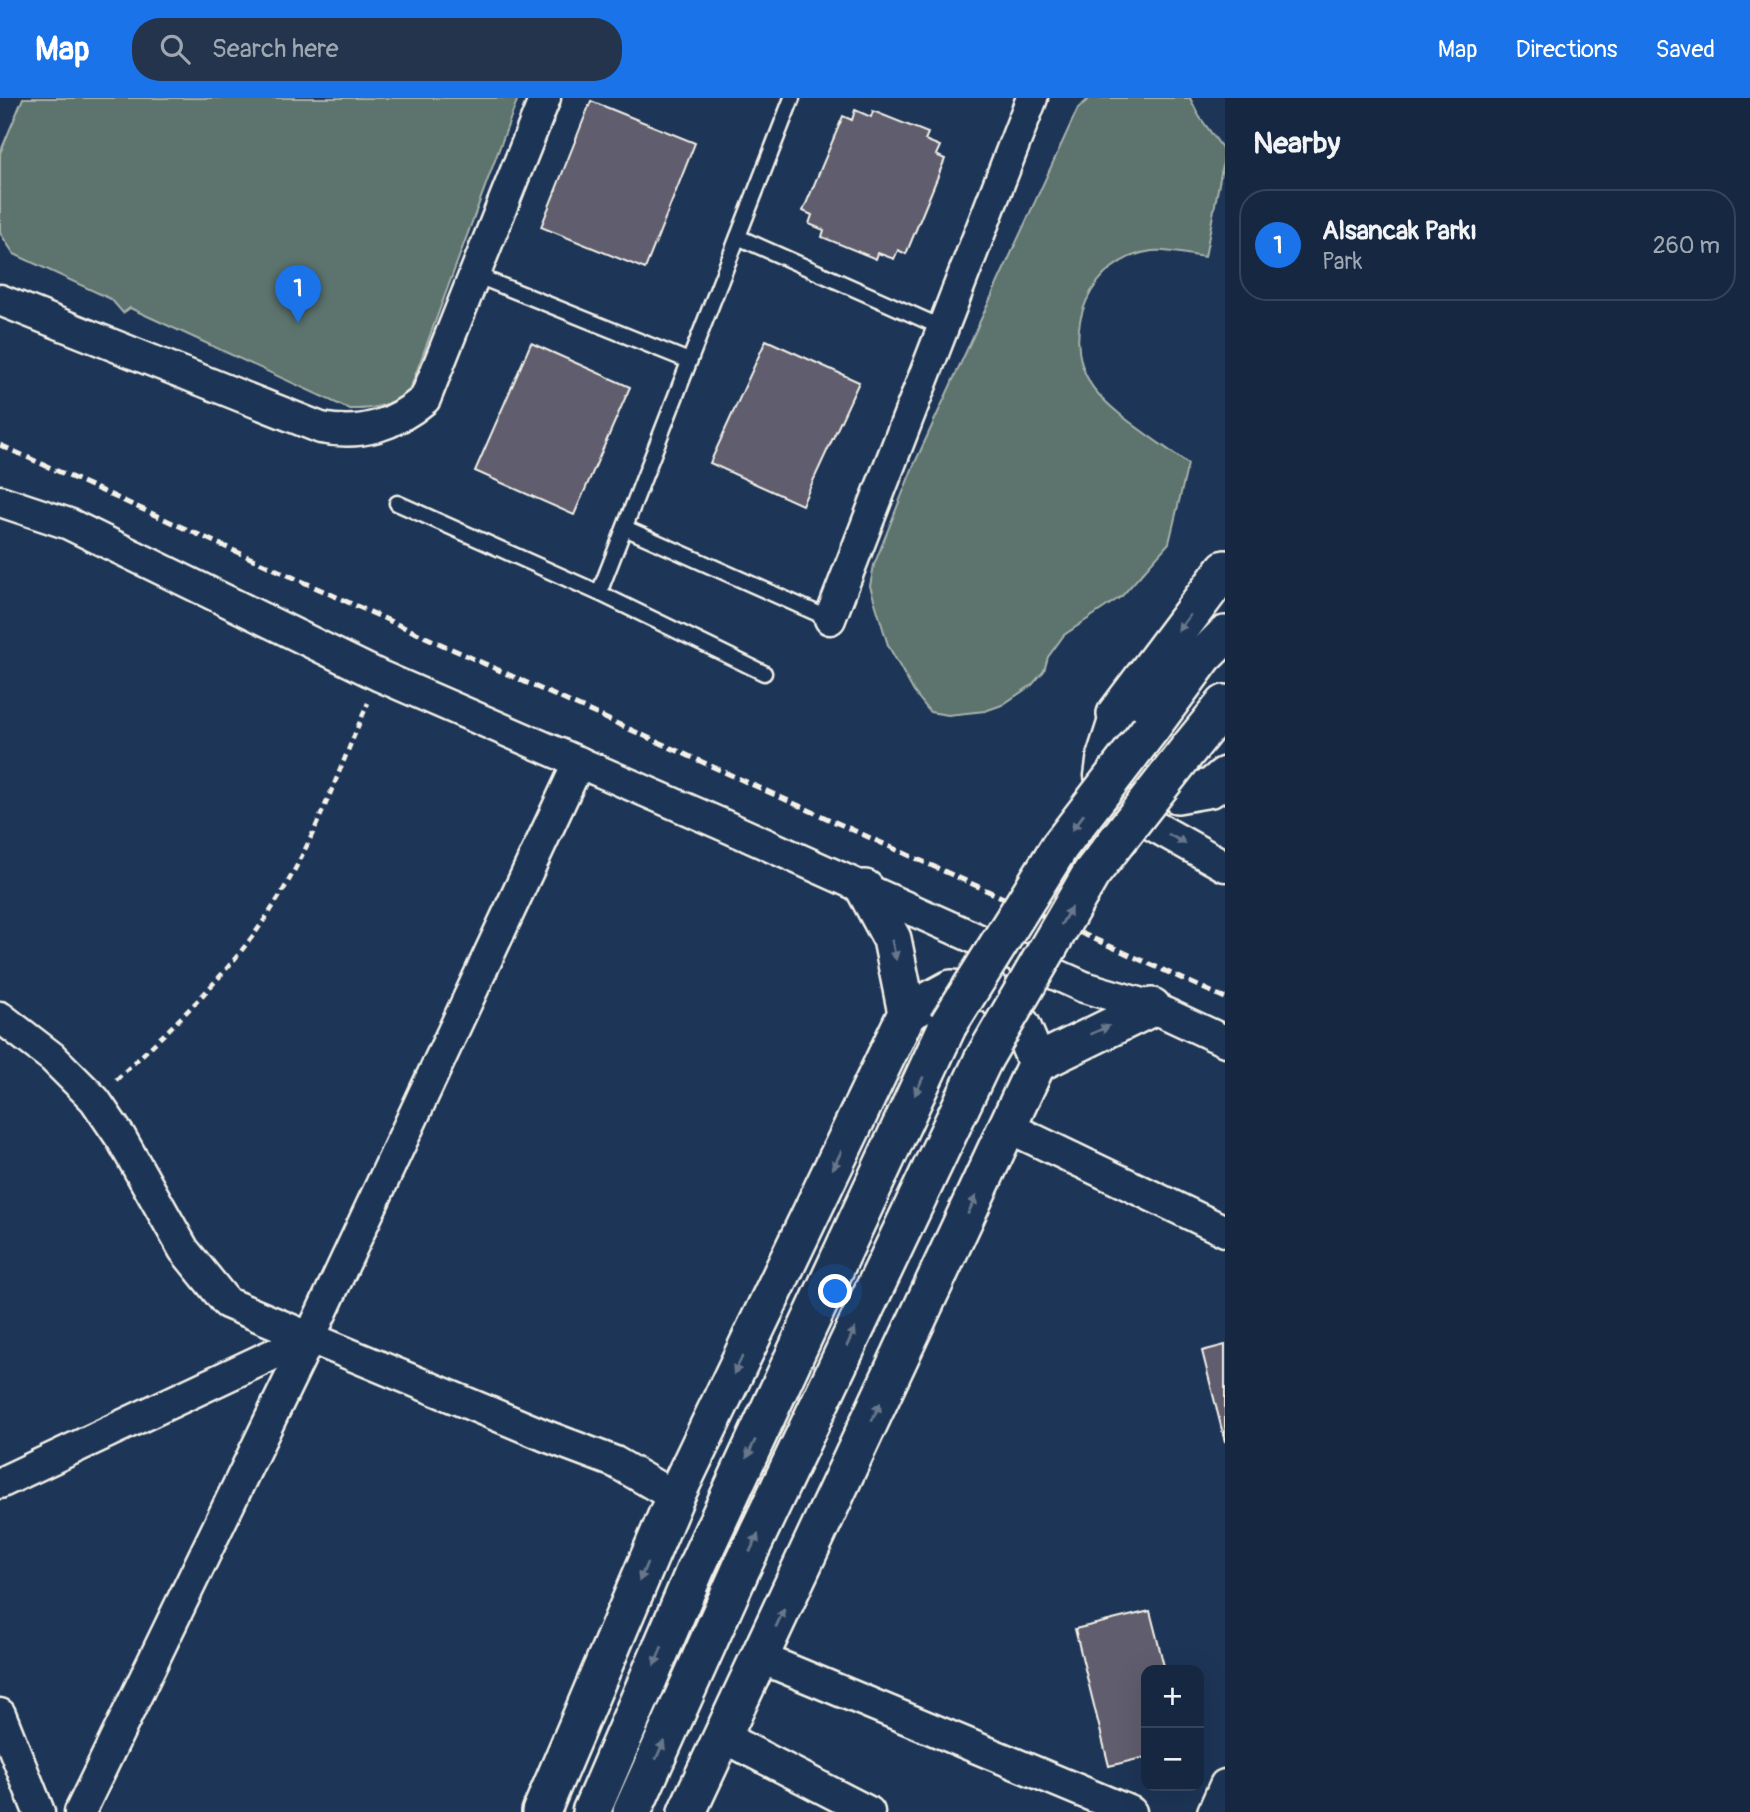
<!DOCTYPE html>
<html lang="en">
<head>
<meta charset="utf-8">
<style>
	:root { --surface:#162841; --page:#23344c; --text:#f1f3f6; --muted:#9ea6b1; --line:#35445a; --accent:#1a73e8 }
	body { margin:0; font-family:Pangolin,sans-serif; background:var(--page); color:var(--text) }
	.controls { position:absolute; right:21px; bottom:21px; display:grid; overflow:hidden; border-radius:14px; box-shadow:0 7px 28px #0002 }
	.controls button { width:63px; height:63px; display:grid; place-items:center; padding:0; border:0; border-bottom:2px solid var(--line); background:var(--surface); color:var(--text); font:35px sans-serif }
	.you { position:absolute; left:836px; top:1194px; width:24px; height:24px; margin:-18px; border:5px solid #fff; border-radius:50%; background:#1a73e8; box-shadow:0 0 0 10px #1a73e833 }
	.badge { display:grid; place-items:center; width:46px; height:46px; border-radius:50%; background:var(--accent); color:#fff; font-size:23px; font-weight:700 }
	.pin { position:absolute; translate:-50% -58px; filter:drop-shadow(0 2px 4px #0008) }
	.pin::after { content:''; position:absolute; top:37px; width:24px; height:21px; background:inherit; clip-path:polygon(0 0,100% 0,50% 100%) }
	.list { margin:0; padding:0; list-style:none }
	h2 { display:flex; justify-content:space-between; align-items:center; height:91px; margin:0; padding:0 28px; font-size:30px }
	h2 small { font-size:23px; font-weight:400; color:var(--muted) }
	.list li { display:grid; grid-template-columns:46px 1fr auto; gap:21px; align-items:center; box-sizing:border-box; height:112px; margin:0 14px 14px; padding:0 14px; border:2px solid var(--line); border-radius:28px }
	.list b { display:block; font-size:26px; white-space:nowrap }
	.list p { margin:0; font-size:23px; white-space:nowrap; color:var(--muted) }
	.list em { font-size:23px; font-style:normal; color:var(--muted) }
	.icon { flex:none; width:38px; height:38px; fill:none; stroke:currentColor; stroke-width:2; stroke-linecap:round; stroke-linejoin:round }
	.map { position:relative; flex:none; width:1225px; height:1714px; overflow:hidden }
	header { display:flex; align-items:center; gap:42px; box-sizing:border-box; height:98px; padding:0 35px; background:var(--accent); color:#fff }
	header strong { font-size:33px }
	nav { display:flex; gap:38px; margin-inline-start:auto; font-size:24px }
	.search { width:490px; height:63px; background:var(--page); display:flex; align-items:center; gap:18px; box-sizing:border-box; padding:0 24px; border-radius:28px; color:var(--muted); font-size:26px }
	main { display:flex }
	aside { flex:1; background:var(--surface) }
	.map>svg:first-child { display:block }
	.green { fill:#5c736e; stroke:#a8b2ab; stroke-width:2 }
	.building { fill:#615d6e; stroke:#f4f1e8; stroke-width:2 }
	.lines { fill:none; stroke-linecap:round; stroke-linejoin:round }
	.service-casing { stroke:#f4f1e8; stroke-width:19 }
	.minor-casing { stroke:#f4f1e8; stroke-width:35 }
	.tertiary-casing { stroke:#f4f1e8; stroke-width:42 }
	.path { stroke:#f4f1e8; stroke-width:4.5; stroke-dasharray:7 5; stroke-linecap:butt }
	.service { stroke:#1d3557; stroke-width:14 }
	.minor { stroke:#1d3557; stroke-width:30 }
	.tertiary { stroke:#1d3557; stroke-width:37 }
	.rail { stroke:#f4f1e8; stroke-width:5; stroke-dasharray:10 5; stroke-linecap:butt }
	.tertiary-bridge-casing { stroke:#f4f1e8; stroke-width:42; stroke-linecap:butt }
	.tertiary-bridge { stroke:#1d3557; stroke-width:37 }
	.oneway { fill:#68778a }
</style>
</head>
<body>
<header>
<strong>Map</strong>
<div class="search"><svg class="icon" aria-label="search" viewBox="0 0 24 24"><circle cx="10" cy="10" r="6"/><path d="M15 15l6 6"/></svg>Search here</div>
<nav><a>Map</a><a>Directions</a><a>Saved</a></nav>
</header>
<main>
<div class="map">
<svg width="1225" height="1714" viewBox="0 0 1225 1714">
	<rect width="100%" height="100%" fill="#1d3557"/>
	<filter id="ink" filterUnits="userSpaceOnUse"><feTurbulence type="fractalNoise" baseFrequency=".0143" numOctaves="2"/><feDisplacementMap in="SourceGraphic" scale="14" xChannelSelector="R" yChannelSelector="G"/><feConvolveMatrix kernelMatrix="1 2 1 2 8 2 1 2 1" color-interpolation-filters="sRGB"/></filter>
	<g filter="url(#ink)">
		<g class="green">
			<path d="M23 0H518L409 294C390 307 373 312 349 311L130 210 123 215 111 201 14 156 0 135V55Z"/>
			<path d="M1090 0H1190L1199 18 1225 54 1205 159C1188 157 1168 151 1152 153 1090 161 1060 234 1090 285 1106 312 1162 346 1188 366L1169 445 1122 498 1064 537 1048 559 1044 573 1032 587 1002 607 985 613 948 617 930 614 914 594 888 547 870 488 874 467 913 369 1078 10Z"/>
		</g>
		<g class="building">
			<polygon points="591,3 695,45 645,171 541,129"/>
			<polygon points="855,12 871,19 873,13 928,35 925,42 940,48 936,57 945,61 906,156 898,152 894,161 878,155 876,161 822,139 824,132 809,126 812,117 803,113 843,18 852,22"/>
			<polygon points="766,242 859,284 802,407 710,365"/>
			<polygon points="531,245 630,289 574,417 475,373"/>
			<polygon points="1225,1247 1225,1344 1202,1253"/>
			<polygon points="1150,1513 1165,1572 1146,1572 1146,1659 1109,1668 1075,1531"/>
		</g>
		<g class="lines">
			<g class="service-casing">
				<g id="service">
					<polyline points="738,139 943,230"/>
					<polyline points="475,177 689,263"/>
					<polyline points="397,405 599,495 764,575"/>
					<polyline points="625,430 830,521"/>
					<polyline points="599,495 792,0"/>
				</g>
			</g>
			<g class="minor-casing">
				<g id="minor">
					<path d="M0 202 321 330C362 338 394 327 425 301L545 0"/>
					<polyline points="0,403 69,426 380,578 721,726 1084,889 1152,909 1225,943"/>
					<polyline points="830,521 1032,0"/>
					<polyline points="1116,616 1103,656 1100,678 1122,710 1225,768"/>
					<polyline points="0,919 52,959 95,1002 121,1040 184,1152 227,1205 546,1338 615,1364 675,1399"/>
					<polyline points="1008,1029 1225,1133"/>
					<polyline points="0,1385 310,1239"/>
					<polyline points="761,1560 1131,1714"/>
					<polyline points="0,1616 39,1714"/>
					<polyline points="723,1639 869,1714"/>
					<polyline points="80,1714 310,1239 579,664"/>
					<polyline points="1213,1714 1225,1687"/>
				</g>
			</g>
			<g class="tertiary-casing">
				<g id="tertiary">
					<path d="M1225 471 1116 616C1126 669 1134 668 1177 696L1211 690 1225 678"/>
					<polyline points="1150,631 1204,558 1225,537"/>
					<polyline points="1191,648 1225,606"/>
					<polyline points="907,915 951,891 993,895 1021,927 1037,965"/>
					<polyline points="541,1714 675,1399 907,915 892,841 865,791"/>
					<polyline points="591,1714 696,1470 948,927"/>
					<polyline points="632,1714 741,1471 983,962"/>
					<polyline points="687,1714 1037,965 1152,909"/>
				</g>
			</g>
			<path class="path" d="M116 982C174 927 233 873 276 804 315 742 339 671 368 605"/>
			<use href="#service" class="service"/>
			<use href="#minor" class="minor"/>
			<use href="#tertiary" class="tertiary"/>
			<polyline class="rail" points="0,347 1225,900"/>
			<g class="tertiary-bridge-casing">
				<g id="tertiary-bridge">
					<polyline points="948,927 1060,748 1150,631"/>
					<polyline points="983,962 1091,776 1191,648"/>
				</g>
			</g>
			<use href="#tertiary-bridge" class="tertiary-bridge"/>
		</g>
		<defs><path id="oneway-solid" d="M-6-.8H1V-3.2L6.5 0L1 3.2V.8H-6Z" transform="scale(1.75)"/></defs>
		<g class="oneway">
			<use href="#oneway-solid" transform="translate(1184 525) rotate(127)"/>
			<use href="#oneway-solid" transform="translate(1078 724) rotate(128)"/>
			<use href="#oneway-solid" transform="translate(1177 741) rotate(29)"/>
			<use href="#oneway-solid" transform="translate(1066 818) rotate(-60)"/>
			<use href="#oneway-solid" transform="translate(894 852) rotate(78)"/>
			<use href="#oneway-solid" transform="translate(1100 932) rotate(-24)"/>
			<use href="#oneway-solid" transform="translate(919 988) rotate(115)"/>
			<use href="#oneway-solid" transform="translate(837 1062) rotate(116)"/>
			<use href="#oneway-solid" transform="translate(972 1107) rotate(-65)"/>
			<use href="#oneway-solid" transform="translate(851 1239) rotate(-65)"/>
			<use href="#oneway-solid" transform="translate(738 1267) rotate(116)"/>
			<use href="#oneway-solid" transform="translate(876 1314) rotate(-65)"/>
			<use href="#oneway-solid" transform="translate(751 1351) rotate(115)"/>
			<use href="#oneway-solid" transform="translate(754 1445) rotate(-65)"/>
			<use href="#oneway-solid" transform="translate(643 1474) rotate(113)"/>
			<use href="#oneway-solid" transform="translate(780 1520) rotate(-65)"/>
			<use href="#oneway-solid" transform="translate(658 1558) rotate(113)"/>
			<use href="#oneway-solid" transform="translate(660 1652) rotate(-66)"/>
		</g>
	</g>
</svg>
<div class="controls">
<button>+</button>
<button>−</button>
</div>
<div class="you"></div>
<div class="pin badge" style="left:298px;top:225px">1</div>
</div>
<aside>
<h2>Nearby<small></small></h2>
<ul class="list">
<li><span class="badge">1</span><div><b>Alsancak Parkı</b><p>Park</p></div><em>260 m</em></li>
</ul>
</aside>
</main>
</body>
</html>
